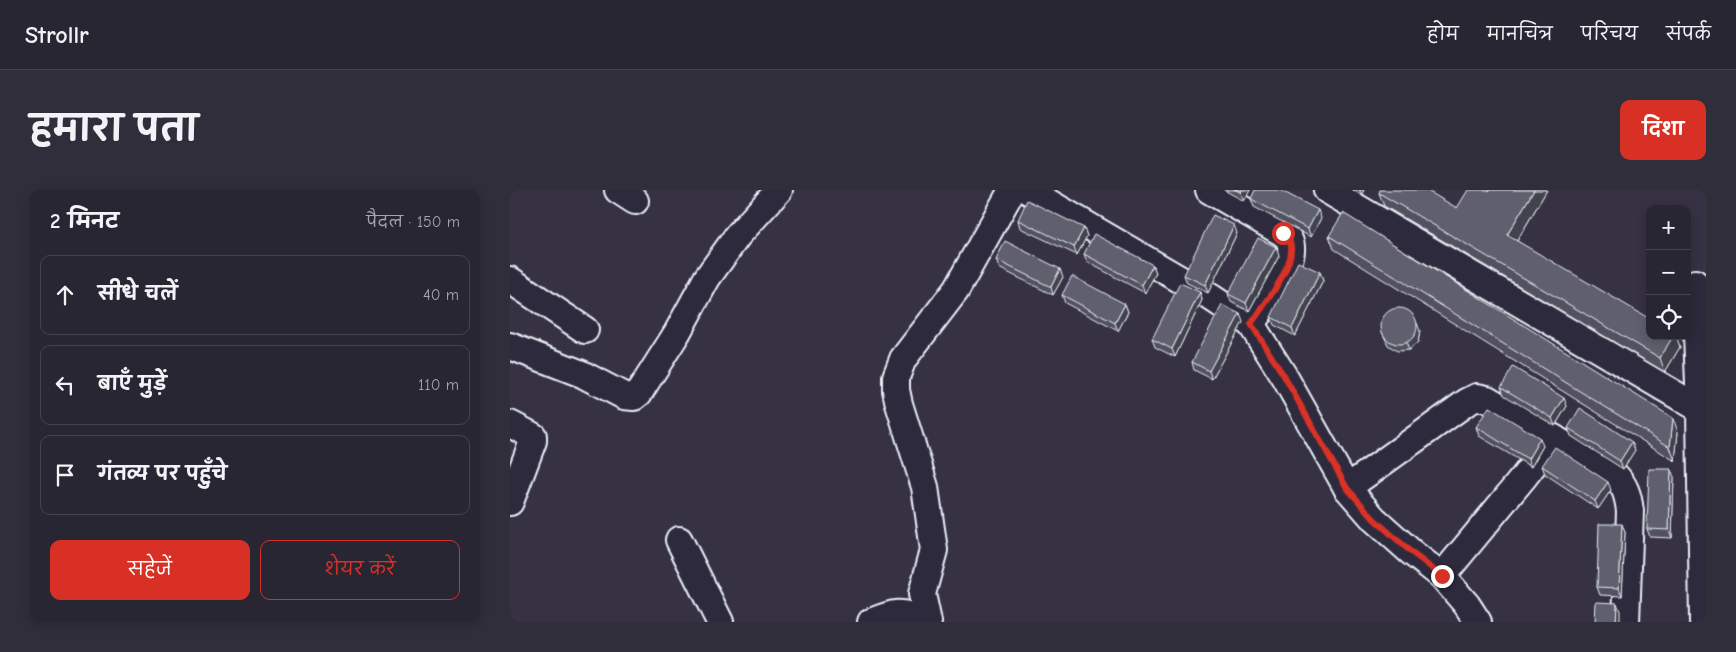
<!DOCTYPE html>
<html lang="hi">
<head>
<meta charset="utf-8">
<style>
	:root { --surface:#282633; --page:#302e3b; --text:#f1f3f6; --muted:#a5a5ac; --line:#44434e; --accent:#d93025 }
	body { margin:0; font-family:"Comic Neue","Playpen Sans Deva",sans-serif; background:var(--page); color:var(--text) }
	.controls { position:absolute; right:15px; top:15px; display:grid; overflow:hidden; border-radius:10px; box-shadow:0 2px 12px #0003 }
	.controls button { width:45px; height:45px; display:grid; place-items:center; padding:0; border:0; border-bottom:1px solid var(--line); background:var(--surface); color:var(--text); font:25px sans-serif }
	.stop { position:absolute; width:15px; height:15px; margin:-11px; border:4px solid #d93025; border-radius:50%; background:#fff }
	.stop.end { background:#d93025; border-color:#fff; box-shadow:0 1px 5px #0008 }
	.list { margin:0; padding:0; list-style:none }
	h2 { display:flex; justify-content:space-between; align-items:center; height:65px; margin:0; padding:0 20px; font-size:21px }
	h2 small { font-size:16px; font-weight:400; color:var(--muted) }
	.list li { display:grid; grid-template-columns:32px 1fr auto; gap:15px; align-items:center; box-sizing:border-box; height:80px; margin:0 10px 10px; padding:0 10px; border:1px solid var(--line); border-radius:10px }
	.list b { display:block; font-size:19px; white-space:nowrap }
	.list em { font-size:16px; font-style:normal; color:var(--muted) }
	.actions { display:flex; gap:10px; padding:15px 20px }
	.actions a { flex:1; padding:11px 0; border:1px solid var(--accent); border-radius:10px; text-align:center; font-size:18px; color:var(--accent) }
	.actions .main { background:var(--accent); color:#fff }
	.icon { flex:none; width:28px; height:28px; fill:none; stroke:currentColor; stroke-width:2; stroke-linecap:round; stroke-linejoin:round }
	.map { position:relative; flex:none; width:1196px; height:432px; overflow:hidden; border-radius:10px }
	header { display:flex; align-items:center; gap:30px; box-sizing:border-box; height:70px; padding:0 25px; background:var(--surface); border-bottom:1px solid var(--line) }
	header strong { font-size:24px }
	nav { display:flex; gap:28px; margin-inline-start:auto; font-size:18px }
	.intro { display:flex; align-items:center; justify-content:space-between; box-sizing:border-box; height:120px; padding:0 30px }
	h1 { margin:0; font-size:35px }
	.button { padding:12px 22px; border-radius:10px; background:var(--accent); color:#fff; font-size:18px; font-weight:700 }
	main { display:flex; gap:30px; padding:0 30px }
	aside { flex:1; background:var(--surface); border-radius:10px; box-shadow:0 2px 12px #0003 }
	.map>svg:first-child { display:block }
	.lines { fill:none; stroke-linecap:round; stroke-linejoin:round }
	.minor-casing { stroke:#e8f1f8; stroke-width:30 }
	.minor { stroke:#2f2a3d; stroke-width:26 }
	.wall { fill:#53515f; stroke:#e8f1f8 }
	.shaded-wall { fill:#43424d; stroke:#e8f1f8 }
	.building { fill:#605e6e; stroke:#e8f1f8 }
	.route { stroke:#d93025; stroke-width:6 }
</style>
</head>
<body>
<header>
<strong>Strollr</strong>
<nav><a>होम</a><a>मानचित्र</a><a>परिचय</a><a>संपर्क</a></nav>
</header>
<div class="intro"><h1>हमारा पता</h1><a class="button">दिशा</a></div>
<main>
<aside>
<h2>2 मिनट<small>पैदल · 150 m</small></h2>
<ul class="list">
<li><svg class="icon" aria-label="ahead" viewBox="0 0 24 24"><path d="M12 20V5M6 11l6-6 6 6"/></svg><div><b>सीधे चलें</b></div><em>40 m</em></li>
<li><svg class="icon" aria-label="left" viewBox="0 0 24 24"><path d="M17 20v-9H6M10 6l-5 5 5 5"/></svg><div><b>बाएँ मुड़ें</b></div><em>110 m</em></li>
<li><svg class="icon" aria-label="arrive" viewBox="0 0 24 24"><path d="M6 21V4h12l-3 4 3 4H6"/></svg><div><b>गंतव्य पर पहुँचे</b></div></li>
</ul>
<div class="actions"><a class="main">सहेजें</a><a>शेयर करें</a></div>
</aside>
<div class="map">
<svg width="1196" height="432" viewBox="0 0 1196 432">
	<rect width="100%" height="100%" fill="#363244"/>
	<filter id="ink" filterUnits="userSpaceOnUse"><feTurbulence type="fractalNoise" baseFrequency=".02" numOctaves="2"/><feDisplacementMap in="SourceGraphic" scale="10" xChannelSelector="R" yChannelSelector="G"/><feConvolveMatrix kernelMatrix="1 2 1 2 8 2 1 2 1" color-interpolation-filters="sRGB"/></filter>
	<g filter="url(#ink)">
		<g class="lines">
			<g class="minor-casing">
				<g id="minor">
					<polyline points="108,0 125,11"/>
					<polyline points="517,0 702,108 741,134 774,186 837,298 864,329 901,362 932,386 957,415 968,432"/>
					<path d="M699 0 773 43C775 45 779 48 780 52 788 73 753 116 741 134"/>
					<polyline points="817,0 1190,219"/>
					<polyline points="0,90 75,140"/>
					<polyline points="1185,93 1190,219 1193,432"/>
					<polyline points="0,156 72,184 114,206 124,207 129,203 167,143 197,88 228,45 269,0"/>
					<polyline points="0,234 23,246 23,251 0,312"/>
					<path d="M837 298 957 212 967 207 977 209 1104 284C1115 295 1118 305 1120 321L1116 432"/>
					<polyline points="169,350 210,432"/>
					<polyline points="932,386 1013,288 1044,248"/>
					<path d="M361 432C382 423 393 419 413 432"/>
					<polyline points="418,432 412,404 424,360 415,297 389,214 386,200 386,187 393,169 446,100 502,0"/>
				</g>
			</g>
			<use href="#minor" class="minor"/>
		</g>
		<g class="wall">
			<polygon points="714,0 740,0 734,11"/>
			<polygon points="843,0 854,0 851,5"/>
			<polygon points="980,0 1037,0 1007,51 1140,146 1166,146 1170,157 1155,182 874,16 869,3 947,18"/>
			<polygon points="741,9 811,28 801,47 744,17"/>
			<polygon points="508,30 574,38 577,46 567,65 510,38"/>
			<polygon points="727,43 698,103 677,93 674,85"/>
			<polygon points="819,46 1168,242 1165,271 824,59"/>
			<polygon points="574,64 643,75 646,83 635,103 577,72"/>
			<polygon points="769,66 739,121 721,112 718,104"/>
			<polygon points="486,70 553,87 543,105 489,78"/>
			<polygon points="810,82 813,91 785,146 764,135 761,127"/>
			<polygon points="690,102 692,110 665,167 645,157 642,149"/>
			<polygon points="552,105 615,114 618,122 608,141 555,113"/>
			<polygon points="733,132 702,189 684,180 682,172"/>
			<polygon points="910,141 908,152 899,160 887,161 878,155 872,142"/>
			<polygon points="991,197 1057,216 1045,236 994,205"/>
			<polygon points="966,237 1033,256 1021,277 969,246"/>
			<polygon points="1058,238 1125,260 1113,279 1061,246"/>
			<polygon points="1032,276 1101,300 1088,319 1035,284"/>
			<polygon points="1164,287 1162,348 1140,347 1137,339"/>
			<polygon points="1115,342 1112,406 1090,405 1087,397"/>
		</g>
		<g class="shaded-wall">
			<polygon points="732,0 740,0 734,11 731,3"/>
			<polygon points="850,0 854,0 851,5"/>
			<polygon points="1024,0 1037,0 1002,59 997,45"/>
			<polygon points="808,20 811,28 801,47 798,39"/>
			<polygon points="724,35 727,43 698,103 695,95"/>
			<polygon points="574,38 577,46 567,65 564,57"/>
			<polygon points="766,57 769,66 739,121 736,113"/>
			<polygon points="643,75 646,83 635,103 632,95"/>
			<polygon points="550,79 553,87 543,105 541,97"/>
			<polygon points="810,82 813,91 785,146 782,138"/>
			<polygon points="690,102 692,110 665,167 662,159"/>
			<polygon points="615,114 618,122 608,141 605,133"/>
			<polygon points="730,124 733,132 702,189 699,181"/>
			<polygon points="907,133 910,141 908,152 899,160 896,152"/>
			<polygon points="1163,146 1166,146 1170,157 1155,182 1150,168"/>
			<polygon points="1054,208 1057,216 1045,236 1042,228"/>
			<polygon points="1163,228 1168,242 1165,271 1160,257"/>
			<polygon points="1030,248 1033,256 1021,277 1018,269"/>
			<polygon points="1122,252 1125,260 1113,279 1110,271"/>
			<polygon points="1161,279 1164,287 1162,348 1159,340"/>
			<polygon points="1098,292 1101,300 1088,319 1085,311"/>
			<polygon points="1112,334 1115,342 1112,406 1109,398"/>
			<polygon points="1107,413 1110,421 1110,432 1106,432"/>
		</g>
		<g class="building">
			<polygon points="726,0 732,0 731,3"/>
			<polygon points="745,0 770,0 808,20 798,39 741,9"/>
			<polygon points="870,0 916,0 947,18 958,0 979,0 980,1 980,0 1024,0 997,45 1140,129 1140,146 1163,146 1150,168 869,3"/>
			<polygon points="517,10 574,38 564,57 508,30"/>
			<polygon points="833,23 1163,228 1160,257 819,46"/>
			<polygon points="703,25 724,35 695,95 674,85"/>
			<polygon points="584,44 643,75 632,95 574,64"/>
			<polygon points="748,48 766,57 736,113 718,104"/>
			<polygon points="495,51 550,79 541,97 486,70"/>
			<polygon points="788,72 810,82 782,138 761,127"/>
			<polygon points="562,86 615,114 605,133 552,105"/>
			<polygon points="670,93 690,102 662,159 642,149"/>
			<polygon points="712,115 730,124 699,181 682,172"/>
			<circle cx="889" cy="136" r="18"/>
			<polygon points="1003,177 1054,208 1042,228 991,197"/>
			<polygon points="979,217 1030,248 1018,269 966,237"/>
			<polygon points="1070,218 1122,252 1110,271 1058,238"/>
			<polygon points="1045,257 1098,292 1085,311 1032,276"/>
			<polygon points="1139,279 1161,279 1159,340 1137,339"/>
			<polygon points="1089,334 1112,334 1109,398 1087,397"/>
			<polygon points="1086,412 1107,413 1106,432 1085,432"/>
		</g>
	</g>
	<g class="lines" filter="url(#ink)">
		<path class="route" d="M773 43C775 45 779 48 780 52 788 73 753 116 741 134L774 186 837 298 864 329 901 362 932 386"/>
	</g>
</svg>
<div class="controls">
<button>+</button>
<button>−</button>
<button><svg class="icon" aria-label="locate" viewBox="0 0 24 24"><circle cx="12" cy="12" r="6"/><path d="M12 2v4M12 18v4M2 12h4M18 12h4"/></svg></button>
</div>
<div class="stop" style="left:773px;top:43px"></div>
<div class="stop end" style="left:932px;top:386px"></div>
</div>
</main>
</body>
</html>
